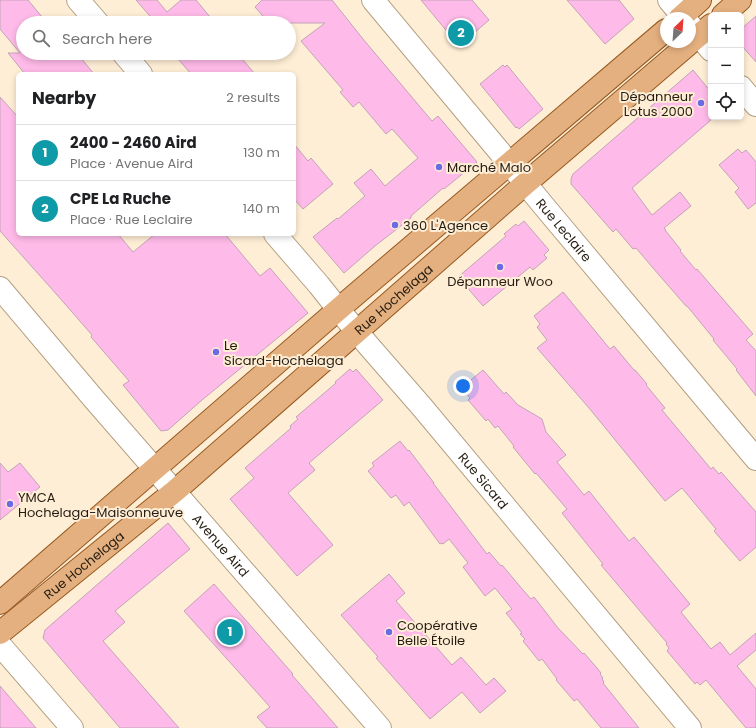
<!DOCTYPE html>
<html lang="en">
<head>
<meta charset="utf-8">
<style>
	:root { --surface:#fff; --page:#f6f6f6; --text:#202124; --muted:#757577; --line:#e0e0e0; --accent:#6c6ae4 }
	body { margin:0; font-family:Poppins,sans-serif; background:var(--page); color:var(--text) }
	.controls { position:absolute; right:12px; top:12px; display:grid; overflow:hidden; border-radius:6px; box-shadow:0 2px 6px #0003 }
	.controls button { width:36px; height:36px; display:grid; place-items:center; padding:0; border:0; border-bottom:1px solid var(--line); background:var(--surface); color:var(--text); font:20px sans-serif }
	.compass { position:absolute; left:660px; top:12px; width:36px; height:36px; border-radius:50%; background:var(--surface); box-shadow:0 2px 6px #0003; rotate:25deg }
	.you { position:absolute; left:463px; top:386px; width:14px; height:14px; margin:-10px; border:3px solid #fff; border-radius:50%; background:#1a73e8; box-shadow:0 0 0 6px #1a73e833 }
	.badge { display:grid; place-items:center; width:26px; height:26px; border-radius:50%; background:var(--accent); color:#fff; font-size:13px; font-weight:700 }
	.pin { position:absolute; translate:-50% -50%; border:2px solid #fff; box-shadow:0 1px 4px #0006 }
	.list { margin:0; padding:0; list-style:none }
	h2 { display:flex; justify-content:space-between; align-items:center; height:52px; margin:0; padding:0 16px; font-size:17px }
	h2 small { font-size:13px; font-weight:400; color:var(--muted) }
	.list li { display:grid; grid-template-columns:26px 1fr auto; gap:12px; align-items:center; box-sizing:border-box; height:56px; padding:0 16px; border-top:1px solid var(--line) }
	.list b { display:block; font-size:15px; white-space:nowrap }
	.list p { margin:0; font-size:13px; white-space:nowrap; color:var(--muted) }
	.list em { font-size:13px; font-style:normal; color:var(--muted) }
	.icon { flex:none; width:22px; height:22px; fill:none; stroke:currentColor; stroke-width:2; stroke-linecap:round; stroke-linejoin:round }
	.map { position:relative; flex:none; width:756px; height:728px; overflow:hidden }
	.search { position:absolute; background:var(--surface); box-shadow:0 2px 6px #0003; left:16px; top:16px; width:280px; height:44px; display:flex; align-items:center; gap:10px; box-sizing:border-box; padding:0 14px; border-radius:22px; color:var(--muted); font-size:15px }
	.panel { position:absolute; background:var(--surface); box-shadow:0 2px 6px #0003; left:16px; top:72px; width:280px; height:164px; border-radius:6px }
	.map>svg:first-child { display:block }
	.building { fill:#febae8; stroke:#c3a3b8 }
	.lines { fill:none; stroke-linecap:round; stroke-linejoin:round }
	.minor-casing { stroke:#b4a083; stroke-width:24 }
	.major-casing { stroke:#965a21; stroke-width:24 }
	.minor { stroke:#fff; stroke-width:22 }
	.major { stroke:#e5b07f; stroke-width:22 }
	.poi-dot { fill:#6c6ae4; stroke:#ffeed6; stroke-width:1.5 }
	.labels { text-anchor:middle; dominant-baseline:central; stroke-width:4; stroke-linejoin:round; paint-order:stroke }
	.poi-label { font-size:13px; fill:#241c11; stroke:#ffeed6; text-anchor:start }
	.street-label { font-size:13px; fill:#241c11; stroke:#ffeed6 }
</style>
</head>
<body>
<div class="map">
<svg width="756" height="728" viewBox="0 0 756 728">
	<rect width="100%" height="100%" fill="#ffeed6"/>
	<g class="building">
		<polygon points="0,0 28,0 47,23 23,23 23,53 77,53 94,74 25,74 8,53 20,53 0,29"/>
		<polygon points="136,0 157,0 167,12 181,0 196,0 215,23 153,23 155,22"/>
		<polygon points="262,0 332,0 363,39 432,121 438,116 477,162 444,189 443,188 411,216 411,218 375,246 344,273 313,237 337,218 338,219 365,196 354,183 371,169 385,186 418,158 392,129 386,134 359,102 353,107 340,92 343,90 301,41 325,23 269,23 255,7"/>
		<polygon points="421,0 472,0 489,20 459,46"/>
		<polygon points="567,0 619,0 634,19 605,44"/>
		<polygon points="756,16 756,62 741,45 741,29"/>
		<polygon points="173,53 237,53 255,74 191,74"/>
		<polygon points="503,65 505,67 507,65 543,109 519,129 517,127 516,128 480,84"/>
		<polygon points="693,70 711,92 711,120 632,188 652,215 680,192 691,206 664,228 666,230 665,230 681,250 680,251 696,270 697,269 753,334 746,340 756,351 756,396 736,370 737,369 713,340 714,339 687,306 686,306 659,275 636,248 633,249 616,229 613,232 571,184 571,179 573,174"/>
		<polygon points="0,97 18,117 18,234 118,234 133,252 155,234 225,234 260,276 270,268 308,313 202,400 168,430 161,431 123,385 129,381 91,337 92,335 58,296 0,231"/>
		<polygon points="294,144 308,161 311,158 333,184 303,209 294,199"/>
		<polygon points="738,149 742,153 746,150 756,162 756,203 748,209 735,192 739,188 719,165"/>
		<polygon points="524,221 549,250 544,255 547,258 533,270 530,267 483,306 458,277 506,236 504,234 516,224 518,226"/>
		<polygon points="563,292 610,349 614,346 634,370 635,370 647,384 646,385 665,408 662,410 711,469 713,467 719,474 721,472 756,512 756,547 740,561 714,531 716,529 682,488 665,501 589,408 537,348 547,340 537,327 540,324 534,316"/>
		<polygon points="350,369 353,372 356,369 383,400 309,463 315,470 288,493 333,545 297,576 230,499 254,478 245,468 291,428 290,426 298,419 296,417 336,383 335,382"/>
		<polygon points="483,370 504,394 506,392 518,405 542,419 546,432 566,455 557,462 584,495 589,491 629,541 634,537 690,604 681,612 711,649 720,642 730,655 756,633 756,650 737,666 756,689 756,728 746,728 706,680 700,685 697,682 695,684 667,651 669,648 666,644 667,643 601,565 603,564 562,513 567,509 536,473 535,474 513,447 514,446 498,426 495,428 488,419 486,421 468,400 470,398 461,388"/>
		<polygon points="400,441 408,451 409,450 434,483 433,483 487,554 489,552 501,566 502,565 523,590 531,599 534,597 558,628 583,654 584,653 597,668 601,673 600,674 603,678 602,679 604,682 603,683 639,728 601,728 577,699 574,701 556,680 557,679 542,659 539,661 523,641 525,639 520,634 522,633 506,613 512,609 495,588 485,596 463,567 468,563 449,539 443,544 442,543 440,544 409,502 404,506 396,495 391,498 368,471 374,466 372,463"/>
		<polygon points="0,463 8,472 20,463 40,487 0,520"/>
		<polygon points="168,523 190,549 115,611 125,622 103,641 179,728 120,728 43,638 45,630"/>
		<polygon points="389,574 405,593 396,601 452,665 461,657 486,685 494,678 506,691 480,713 462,692 430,719 376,658 378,657 341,615"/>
		<polygon points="214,584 293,674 292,675 338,728 267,728 257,717 270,707 184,611"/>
		<polygon points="0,686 36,728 0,728"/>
	</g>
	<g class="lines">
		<g class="minor-casing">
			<g id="minor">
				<polyline points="78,0 98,23"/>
				<path id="s1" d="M373 0 499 151 543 205 756 459"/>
				<polyline points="669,0 684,18"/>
				<polyline points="690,25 711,50"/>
				<polyline points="123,53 141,74"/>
				<polyline points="741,87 756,105"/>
				<path id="s2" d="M275 234 319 285 338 309 368 345 422 407 690 728"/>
				<path id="s3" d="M0 288 93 398 380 728"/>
				<polyline points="0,645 72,728"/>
			</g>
		</g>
		<g class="major-casing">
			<g id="major">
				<polyline points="723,15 740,0"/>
				<polyline points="680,18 700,0"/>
				<polyline points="0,603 348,301 666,30"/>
				<path id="s4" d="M0 633 175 491 525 184 711 25"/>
			</g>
		</g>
		<use href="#minor" class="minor"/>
		<use href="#major" class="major"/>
	</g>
	<g class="poi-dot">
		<circle cx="701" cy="103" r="4"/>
		<circle cx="439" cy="167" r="4"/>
		<circle cx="395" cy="225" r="4"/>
		<circle cx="500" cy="267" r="4"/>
		<circle cx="216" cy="352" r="4"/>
		<circle cx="10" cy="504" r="4"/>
		<circle cx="389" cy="632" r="4"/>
	</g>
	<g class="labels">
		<g class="poi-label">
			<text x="693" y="96" text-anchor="end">Dépanneur<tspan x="693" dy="15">Lotus 2000</tspan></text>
			<text x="447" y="167">Marché Malo</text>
			<text x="403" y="225">360 L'Agence</text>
			<text x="500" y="281" text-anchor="middle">Dépanneur Woo</text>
			<text x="224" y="345">Le<tspan x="224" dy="15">Sicard-Hochelaga</tspan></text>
			<text x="18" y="497">YMCA<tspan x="18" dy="15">Hochelaga-Maisonneuve</tspan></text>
			<text x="397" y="625">Coopérative<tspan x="397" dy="15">Belle Étoile</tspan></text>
		</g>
		<g class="street-label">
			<text stroke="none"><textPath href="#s1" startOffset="299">Rue Leclaire</textPath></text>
			<text stroke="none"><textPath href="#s4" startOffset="516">Rue Hochelaga</textPath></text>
			<text stroke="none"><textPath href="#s2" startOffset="323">Rue Sicard</textPath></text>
			<text stroke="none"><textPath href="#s3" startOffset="339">Avenue Aird</textPath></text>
			<text stroke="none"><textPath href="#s4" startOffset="108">Rue Hochelaga</textPath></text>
		</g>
	</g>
</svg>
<div class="controls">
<button>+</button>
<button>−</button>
<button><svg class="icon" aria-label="locate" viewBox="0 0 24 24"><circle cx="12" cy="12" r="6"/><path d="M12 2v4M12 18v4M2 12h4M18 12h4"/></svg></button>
</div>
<svg class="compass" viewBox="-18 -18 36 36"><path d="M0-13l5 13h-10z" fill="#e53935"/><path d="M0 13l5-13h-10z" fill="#757577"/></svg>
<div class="you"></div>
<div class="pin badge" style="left:230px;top:632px;background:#0f9aa8">1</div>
<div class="pin badge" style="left:461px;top:33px;background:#0f9aa8">2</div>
<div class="search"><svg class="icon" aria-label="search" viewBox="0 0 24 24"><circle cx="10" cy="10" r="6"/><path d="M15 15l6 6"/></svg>Search here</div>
<section class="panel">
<h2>Nearby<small>2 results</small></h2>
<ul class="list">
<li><span class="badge" style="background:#0f9aa8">1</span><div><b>2400 - 2460 Aird</b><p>Place · Avenue Aird</p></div><em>130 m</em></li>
<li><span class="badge" style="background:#0f9aa8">2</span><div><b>CPE La Ruche</b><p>Place · Rue Leclaire</p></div><em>140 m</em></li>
</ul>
</section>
</div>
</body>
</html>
